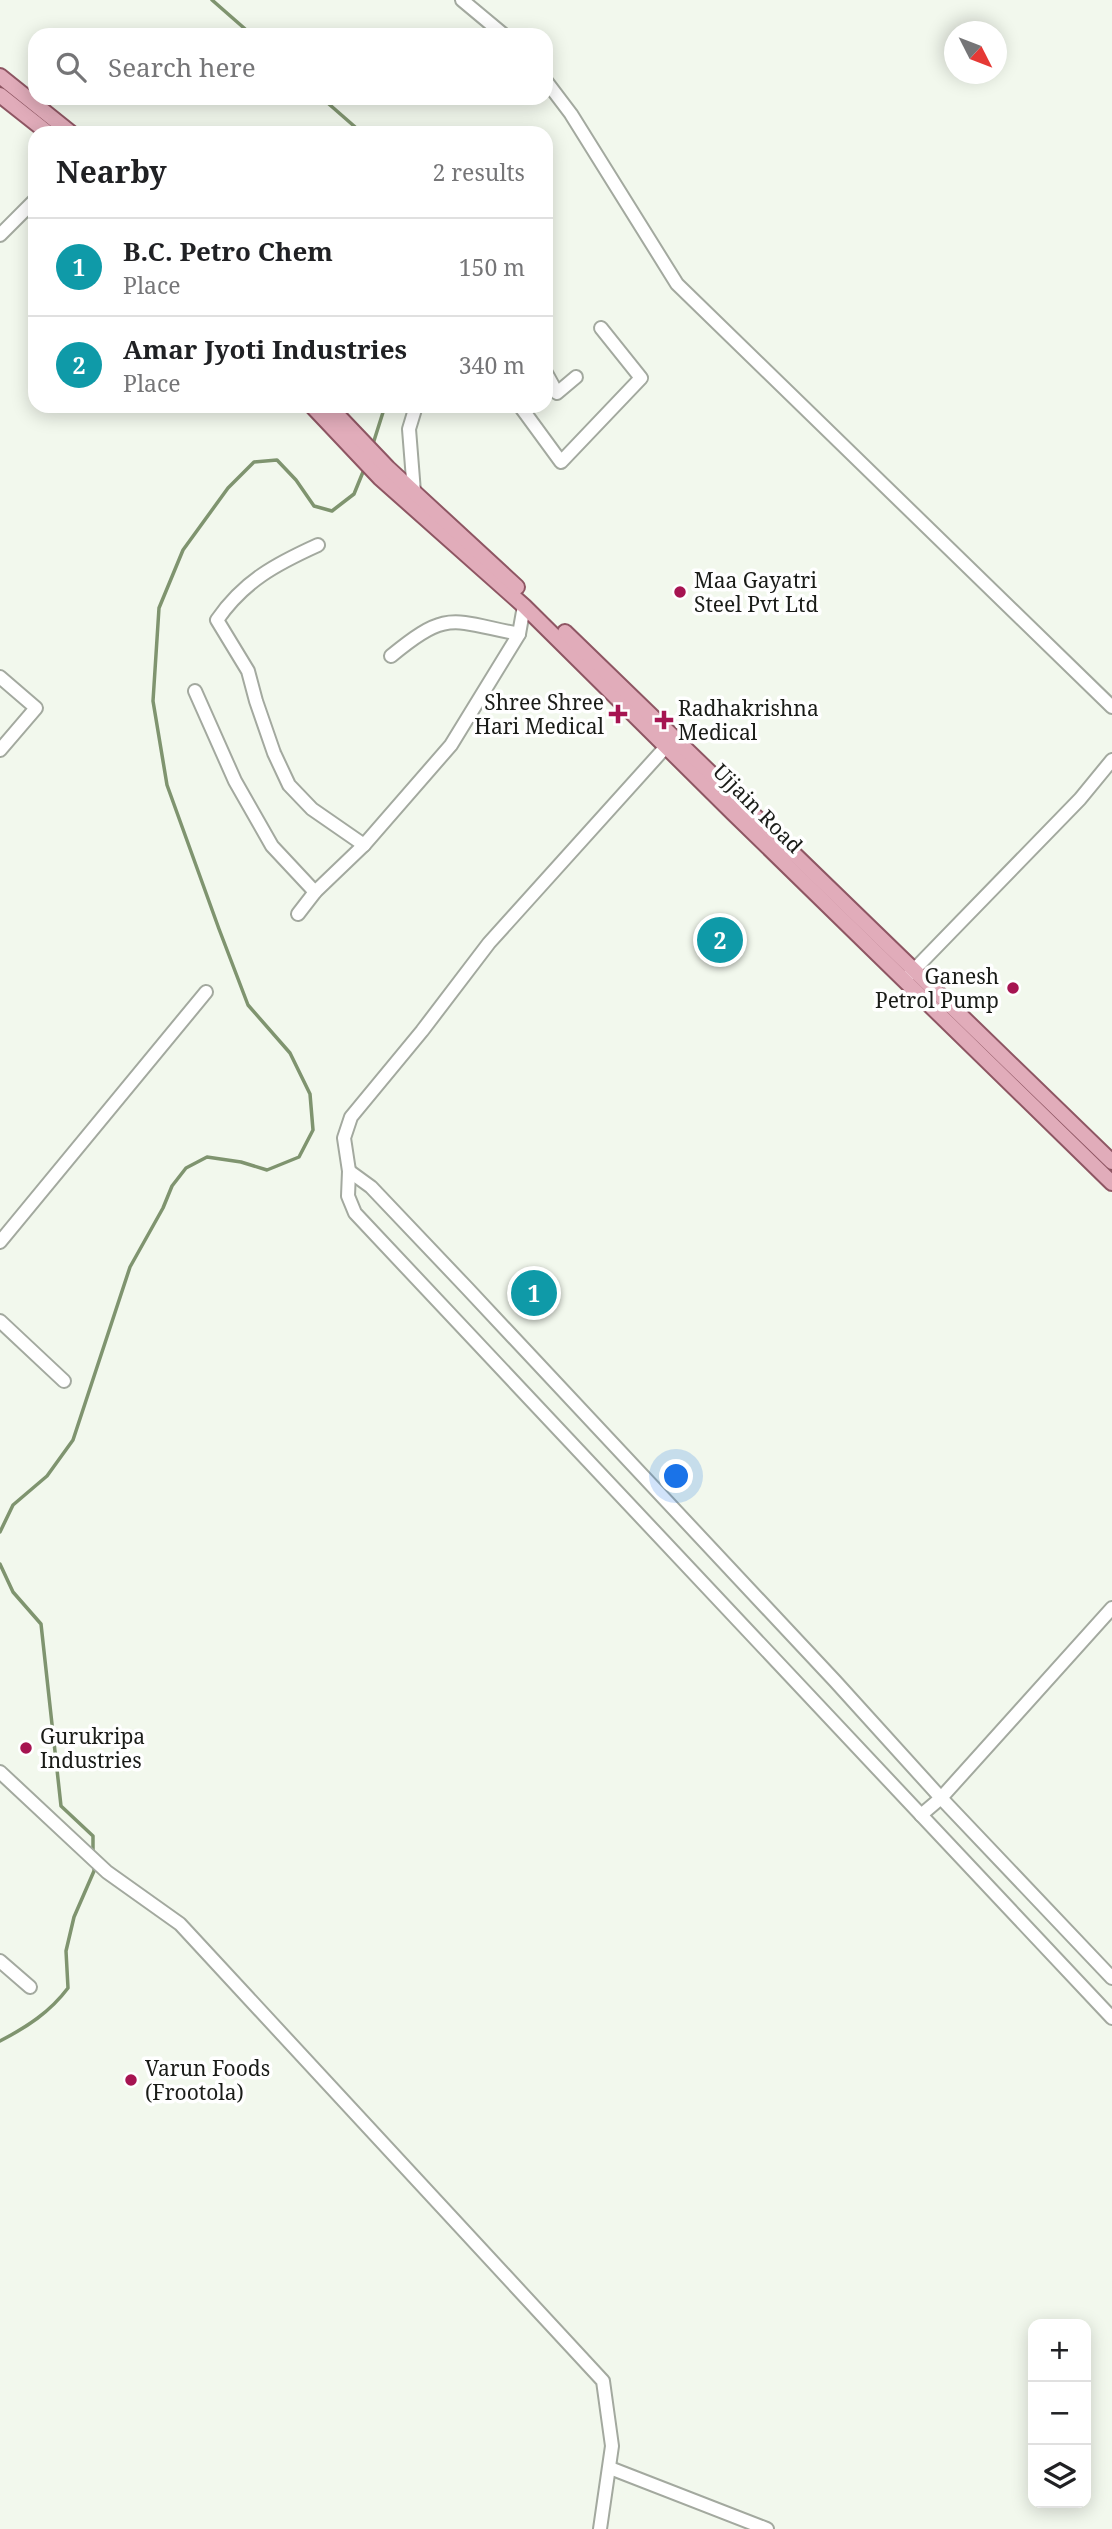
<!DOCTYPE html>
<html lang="en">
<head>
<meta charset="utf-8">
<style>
	:root { --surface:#fff; --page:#f6f6f6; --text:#202124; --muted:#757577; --line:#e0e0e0; --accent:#d93025 }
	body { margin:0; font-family:"Noto Serif",serif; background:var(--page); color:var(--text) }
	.controls { position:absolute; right:21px; bottom:21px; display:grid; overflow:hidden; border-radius:14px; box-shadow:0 4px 18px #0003 }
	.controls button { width:63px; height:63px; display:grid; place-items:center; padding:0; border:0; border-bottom:2px solid var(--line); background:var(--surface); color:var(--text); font:35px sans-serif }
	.compass { position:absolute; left:944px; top:21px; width:63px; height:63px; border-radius:50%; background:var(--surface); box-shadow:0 4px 18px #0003; rotate:132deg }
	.you { position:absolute; left:677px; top:1477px; width:24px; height:24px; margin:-18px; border:5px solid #fff; border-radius:50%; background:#1a73e8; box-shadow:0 0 0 10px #1a73e833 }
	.badge { display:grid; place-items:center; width:46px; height:46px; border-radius:50%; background:var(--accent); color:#fff; font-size:23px; font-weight:700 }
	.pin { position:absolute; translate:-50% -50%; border:4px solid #fff; box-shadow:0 2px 7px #0006 }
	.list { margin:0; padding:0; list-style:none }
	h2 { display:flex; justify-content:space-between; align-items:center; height:91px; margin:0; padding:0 28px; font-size:30px }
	h2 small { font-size:23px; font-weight:400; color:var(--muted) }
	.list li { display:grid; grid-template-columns:46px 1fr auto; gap:21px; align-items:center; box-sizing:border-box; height:98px; padding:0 28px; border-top:2px solid var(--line) }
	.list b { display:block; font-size:26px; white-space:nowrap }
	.list p { margin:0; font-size:23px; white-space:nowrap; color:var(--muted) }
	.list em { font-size:23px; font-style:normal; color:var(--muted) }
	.icon { flex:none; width:38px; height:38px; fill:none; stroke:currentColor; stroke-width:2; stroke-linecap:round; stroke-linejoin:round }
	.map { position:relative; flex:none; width:1112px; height:2529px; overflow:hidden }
	.search { position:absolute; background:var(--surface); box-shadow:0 4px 18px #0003; left:28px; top:28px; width:525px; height:77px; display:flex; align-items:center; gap:18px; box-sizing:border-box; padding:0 24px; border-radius:21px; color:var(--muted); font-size:26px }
	.panel { position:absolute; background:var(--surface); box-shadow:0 4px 18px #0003; left:28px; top:126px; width:525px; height:287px; border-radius:21px }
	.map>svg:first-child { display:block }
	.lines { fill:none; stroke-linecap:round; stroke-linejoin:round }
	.stream { stroke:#7f946f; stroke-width:3.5 }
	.minor-casing { stroke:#a3a99f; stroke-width:16 }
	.major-casing { stroke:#8e5663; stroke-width:18 }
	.minor { stroke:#fff; stroke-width:12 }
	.major { stroke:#e1acba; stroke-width:14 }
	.poi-dot { fill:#a61451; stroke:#fff; stroke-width:2.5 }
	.labels { text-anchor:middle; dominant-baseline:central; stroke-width:7; stroke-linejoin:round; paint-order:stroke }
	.poi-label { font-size:21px; fill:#1a1c18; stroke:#fff; text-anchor:start }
	.street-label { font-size:21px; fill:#1a1c18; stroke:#fff }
</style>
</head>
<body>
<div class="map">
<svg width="1112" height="2529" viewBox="0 0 1112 2529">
	<rect width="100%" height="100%" fill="#f2f8ed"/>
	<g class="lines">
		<g class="stream">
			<polyline points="212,0 252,35"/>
			<polyline points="322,98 362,133"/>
			<polyline points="372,447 385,406"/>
			<polyline points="0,1532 13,1505 47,1476 73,1440 130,1267 163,1208 172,1186 186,1168 207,1157 241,1162 267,1170 299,1157 313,1130 310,1094 290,1053 248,1005 219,929 167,785 153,701 159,608 183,550 228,488 254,462 277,460 296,480 314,506 332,511 354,494 365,467"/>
			<polyline points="0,1564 13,1592 41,1624 61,1806 93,1836 93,1855"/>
			<path d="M0 2041C27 2027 50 2012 68 1988L66 1951 74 1917 94 1871V1866"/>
		</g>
		<g class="minor-casing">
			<g id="minor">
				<polyline points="462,0 504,35"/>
				<polyline points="546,81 571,114 677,284 1112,707"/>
				<polyline points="0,235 35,200"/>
				<polyline points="546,373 557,393 576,377"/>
				<polyline points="520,406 561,462 641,378 601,328"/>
				<polyline points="414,492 409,429 416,406"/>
				<path d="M318 545C276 564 244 581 217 620L248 671 256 701 274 753 289 785 312 809 364 845"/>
				<path d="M391 656C448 609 452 621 519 634"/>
				<polyline points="0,677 36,708 0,750"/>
				<polyline points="195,691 235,781 272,846 315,892"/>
				<polyline points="672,740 489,943 422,1031 351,1117 344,1138 349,1171 348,1196 355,1213 1112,2018"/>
				<polyline points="298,914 315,892 364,845 451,745 519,634 524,606"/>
				<polyline points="908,976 1080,799 1112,760"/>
				<polyline points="349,1171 371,1187 467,1288 835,1681 941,1798 1112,1978"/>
				<polyline points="0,1242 206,992"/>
				<polyline points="0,1321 64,1381"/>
				<polyline points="0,1772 107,1872 180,1924 603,2381 612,2446 600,2529"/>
				<polyline points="921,1815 941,1798 1112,1608"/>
				<polyline points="0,1961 30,1987"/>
				<polyline points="610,2468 767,2529"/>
			</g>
		</g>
		<g class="major-casing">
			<g id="major">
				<polyline points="0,76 71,133"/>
				<polyline points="0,95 48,133"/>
				<polyline points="312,406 380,478 524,606 733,813 1112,1183"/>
				<polyline points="329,406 388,468 517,587"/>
				<polyline points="565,632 1112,1162"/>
			</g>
		</g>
		<use href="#minor" class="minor"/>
		<use href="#major" class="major"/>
	</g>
	<g class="poi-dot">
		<circle cx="680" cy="592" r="7"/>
		<path d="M614.5 703.5h7v7h7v7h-7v7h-7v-7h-7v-7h7z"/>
		<path d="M660.5 709.5h7v7h7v7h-7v7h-7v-7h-7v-7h7z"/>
		<circle cx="1013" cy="988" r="7"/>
		<circle cx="26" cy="1748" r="7"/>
		<circle cx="131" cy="2080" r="7"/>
	</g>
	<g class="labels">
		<g class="poi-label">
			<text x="694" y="580">Maa Gayatri<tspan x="694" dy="24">Steel Pvt Ltd</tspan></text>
			<text x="604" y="702" text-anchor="end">Shree Shree<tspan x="604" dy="24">Hari Medical</tspan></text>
			<text x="678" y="708">Radhakrishna<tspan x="678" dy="24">Medical</tspan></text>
			<text x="999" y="976" text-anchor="end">Ganesh<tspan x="999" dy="24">Petrol Pump</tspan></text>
			<text x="40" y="1736">Gurukripa<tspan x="40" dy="24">Industries</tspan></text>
			<text x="145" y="2068">Varun Foods<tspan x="145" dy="24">(Frootola)</tspan></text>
		</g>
		<g class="street-label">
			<text transform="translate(758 808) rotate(45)">Ujjain Road</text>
		</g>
	</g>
</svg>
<div class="controls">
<button>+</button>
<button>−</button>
<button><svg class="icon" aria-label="layers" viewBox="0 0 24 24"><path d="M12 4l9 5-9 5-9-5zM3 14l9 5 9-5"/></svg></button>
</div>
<svg class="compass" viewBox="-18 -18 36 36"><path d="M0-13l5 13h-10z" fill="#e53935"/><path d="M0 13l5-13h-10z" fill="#757577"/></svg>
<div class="you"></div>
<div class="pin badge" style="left:534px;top:1293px;background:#0f9aa8">1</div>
<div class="pin badge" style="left:720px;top:940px;background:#0f9aa8">2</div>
<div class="search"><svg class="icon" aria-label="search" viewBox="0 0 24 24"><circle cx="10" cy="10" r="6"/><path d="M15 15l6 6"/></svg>Search here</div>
<section class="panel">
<h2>Nearby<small>2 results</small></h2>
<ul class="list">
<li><span class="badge" style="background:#0f9aa8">1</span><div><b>B.C. Petro Chem</b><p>Place</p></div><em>150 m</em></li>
<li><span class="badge" style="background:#0f9aa8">2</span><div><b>Amar Jyoti Industries</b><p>Place</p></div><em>340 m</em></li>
</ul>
</section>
</div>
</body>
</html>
